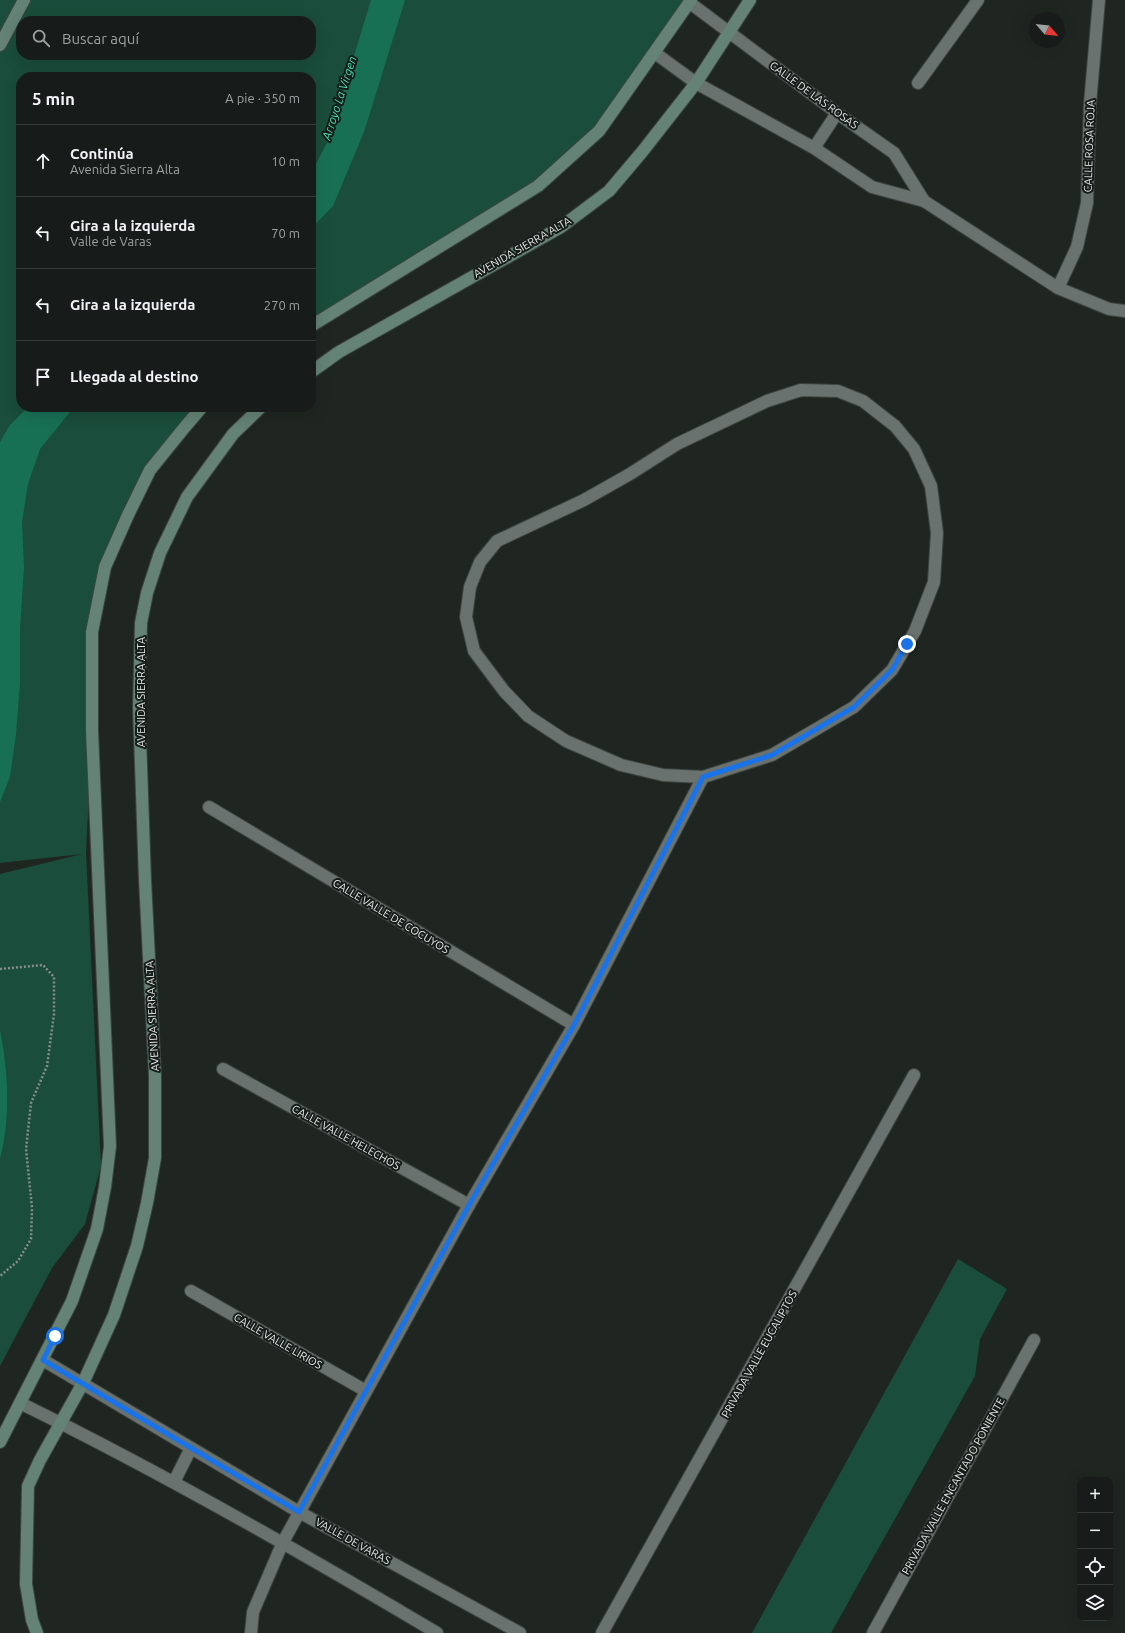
<!DOCTYPE html>
<html lang="es">
<head>
<meta charset="utf-8">
<style>
	:root { --surface:#171c1a; --page:#202523; --text:#f1f3f6; --muted:#9ea1a2; --line:#363a39 }
	body { margin:0; font-family:Ubuntu,sans-serif; background:var(--page); color:var(--text) }
	.controls { position:absolute; right:12px; bottom:12px; display:grid; overflow:hidden; border-radius:8px; box-shadow:0 4px 16px #0002 }
	.controls button { width:36px; height:36px; display:grid; place-items:center; padding:0; border:0; border-bottom:1px solid var(--line); background:var(--surface); color:var(--text); font:20px sans-serif }
	.compass { position:absolute; left:1029px; top:12px; width:36px; height:36px; border-radius:50%; background:var(--surface); box-shadow:0 4px 16px #0002; rotate:118deg }
	.stop { position:absolute; width:12px; height:12px; margin:-9px; border:3px solid #1a73e8; border-radius:50%; background:#fff }
	.stop.end { background:#1a73e8; border-color:#fff; box-shadow:0 1px 4px #0008 }
	.list { margin:0; padding:0; list-style:none }
	h2 { display:flex; justify-content:space-between; align-items:center; height:52px; margin:0; padding:0 16px; font-size:17px }
	h2 small { font-size:13px; font-weight:400; color:var(--muted) }
	.list li { display:grid; grid-template-columns:26px 1fr auto; gap:12px; align-items:center; box-sizing:border-box; height:72px; padding:0 16px; border-top:1px solid var(--line) }
	.list b { display:block; font-size:15px; white-space:nowrap }
	.list p { margin:0; font-size:13px; white-space:nowrap; color:var(--muted) }
	.list em { font-size:13px; font-style:normal; color:var(--muted) }
	.icon { flex:none; width:22px; height:22px; fill:none; stroke:currentColor; stroke-width:2; stroke-linecap:round; stroke-linejoin:round }
	.map { position:relative; flex:none; width:1125px; height:1633px; overflow:hidden }
	.search { position:absolute; background:var(--surface); box-shadow:0 4px 16px #0002; left:16px; top:16px; width:300px; height:44px; display:flex; align-items:center; gap:10px; box-sizing:border-box; padding:0 14px; border-radius:16px; color:var(--muted); font-size:15px }
	.panel { position:absolute; background:var(--surface); box-shadow:0 4px 16px #0002; left:16px; top:72px; width:300px; height:340px; border-radius:16px }
	.map>svg:first-child { display:block }
	.green { fill:#1a4d3b; fill-rule:evenodd }
	.water { fill:#187054 }
	.lines { fill:none; stroke-linecap:round; stroke-linejoin:round }
	.street-casing { stroke:#3d4441; stroke-width:14 }
	.secondary-casing { stroke:#3d4441; stroke-width:14 }
	.path { stroke:#898e8c; stroke-width:2.5; stroke-dasharray:2 2; stroke-linecap:butt }
	.street { stroke:#69726e; stroke-width:12 }
	.secondary { stroke:#648276; stroke-width:12 }
	.route { stroke:#1a73e8; stroke-width:5 }
	.labels { text-anchor:middle; dominant-baseline:central; stroke-width:4; stroke-linejoin:round; paint-order:stroke }
	.street-label { font-size:11px; fill:#e6eae8; stroke:#151c19 }
	.water-label { font-size:12px; font-style:italic; fill:#4be0af; stroke:#151c19 }
</style>
</head>
<body>
<div class="map">
<svg width="1125" height="1633" viewBox="0 0 1125 1633">
	<rect width="100%" height="100%" fill="#1f2622"/>
	<g class="green">
		<path d="M0 0H691L599 131 538 186 311 326V77H21V407H209L184 428 128 515 105 567 92 632V731L86 853 101 1166 85 1224 52 1268 0 1366V874L82 854 0 863ZM21 21H311V55H21Z"/>
		<polygon points="958,1259 1007,1289 980,1339 975,1376 831,1633 752,1633"/>
	</g>
	<g class="water">
		<polygon points="371,0 405,0 364,132 333,206 311,229 311,173 328,141"/>
		<polygon points="28,407 74,407 40,449 28,484 22,522 24,567 20,629 20,683 16,734 10,777 0,802 0,442 10,425"/>
		<path d="M0 1030C8 1070 11 1118 0 1158Z"/>
	</g>
	<g class="lines">
		<g class="street-casing">
			<g id="street">
				<polyline points="690,3 837,113 894,153 924,201"/>
				<polyline points="655,53 696,83 814,148 872,187 924,201 1058,288 1109,309 1125,311"/>
				<polyline points="918,83 978,0"/>
				<polyline points="814,148 837,113"/>
				<polyline points="1058,288 1077,247 1087,203 1090,104 1099,0"/>
				<polyline points="209,807 574,1025"/>
				<polyline points="223,1069 469,1205"/>
				<polyline points="191,1291 366,1391"/>
				<polyline points="43,1360 299,1512 520,1633"/>
				<path d="M20 1403C163 1473 301 1552 437 1633"/>
				<polyline points="174,1482 191,1448"/>
				<polyline points="251,1633 253,1612 283,1542 469,1205 574,1025 703,777 772,755 854,707 892,670 915,631 934,582 937,533 931,486 914,449 895,426 863,401 838,391 801,390 767,401 677,444 630,474 584,500 497,541 480,562 470,587 466,617 474,651 504,691 528,716 566,741 621,765 663,775 703,777"/>
				<polyline points="602,1633 914,1075"/>
				<polyline points="873,1633 1034,1340"/>
			</g>
		</g>
		<g class="secondary-casing">
			<g id="secondary">
				<polyline points="0,45 24,0"/>
				<polyline points="311,326 538,186 599,131 691,0"/>
				<polyline points="311,372 339,352 561,227 609,191 642,152 696,83 750,0"/>
				<polyline points="0,1442 72,1301 97,1229 105,1187 110,1146 92,731 92,632 105,567 128,515 150,470 184,428 202,407"/>
				<polyline points="37,1633 32,1620 26,1584 28,1486 40,1460 83,1383 114,1315 137,1246 147,1203 155,1158 155,1075 145,880 139,708 141,623 147,593 160,553 187,497 233,434 261,407"/>
			</g>
		</g>
		<polyline class="path" points="0,969 43,965 54,977 54,1014 47,1066 31,1103 26,1149 32,1208 31,1239 18,1261 0,1276"/>
		<use href="#street" class="street"/>
		<use href="#secondary" class="secondary"/>
	</g>
	<g class="lines">
		<polyline class="route" points="55,1336 43,1360 299,1512 469,1205 574,1025 703,777 772,755 854,707 892,670 907,644"/>
	</g>
	<g class="labels">
		<g class="street-label">
			<text transform="translate(814 95) rotate(36)">CALLE DE LAS ROSAS</text>
			<text transform="translate(1089 146) rotate(-88)">CALLE ROSA ROJA</text>
			<text transform="translate(522 247) rotate(-30)">AVENIDA SIERRA ALTA</text>
			<text transform="translate(141 692) rotate(-90)">AVENIDA SIERRA ALTA</text>
			<text transform="translate(391 916) rotate(31)">CALLE VALLE DE COCUYOS</text>
			<text transform="translate(152 1016) rotate(-93)">AVENIDA SIERRA ALTA</text>
			<text transform="translate(346 1137) rotate(29)">CALLE VALLE HELECHOS</text>
			<text transform="translate(278 1341) rotate(30)">CALLE VALLE LIRIOS</text>
			<text transform="translate(759 1354) rotate(-61)">PRIVADA VALLE EUCALIPTOS</text>
			<text transform="translate(953 1486) rotate(-61)">PRIVADA VALLE ENCANTADO PONIENTE</text>
			<text transform="translate(353 1541) rotate(29)">VALLE DE VARAS</text>
		</g>
		<g class="water-label">
			<text transform="translate(339 98) rotate(-72)">Arroyo La Virgen</text>
		</g>
	</g>
</svg>
<div class="controls">
<button>+</button>
<button>−</button>
<button><svg class="icon" aria-label="locate" viewBox="0 0 24 24"><circle cx="12" cy="12" r="6"/><path d="M12 2v4M12 18v4M2 12h4M18 12h4"/></svg></button>
<button><svg class="icon" aria-label="layers" viewBox="0 0 24 24"><path d="M12 4l9 5-9 5-9-5zM3 14l9 5 9-5"/></svg></button>
</div>
<svg class="compass" viewBox="-18 -18 36 36"><path d="M0-13l5 13h-10z" fill="#e53935"/><path d="M0 13l5-13h-10z" fill="#9ea1a2"/></svg>
<div class="stop" style="left:55px;top:1336px"></div>
<div class="stop end" style="left:907px;top:644px"></div>
<div class="search"><svg class="icon" aria-label="search" viewBox="0 0 24 24"><circle cx="10" cy="10" r="6"/><path d="M15 15l6 6"/></svg>Buscar aquí</div>
<section class="panel">
<h2>5 min<small>A pie · 350 m</small></h2>
<ul class="list">
<li><svg class="icon" aria-label="ahead" viewBox="0 0 24 24"><path d="M12 20V5M6 11l6-6 6 6"/></svg><div><b>Continúa</b><p>Avenida Sierra Alta</p></div><em>10 m</em></li>
<li><svg class="icon" aria-label="left" viewBox="0 0 24 24"><path d="M17 20v-9H6M10 6l-5 5 5 5"/></svg><div><b>Gira a la izquierda</b><p>Valle de Varas</p></div><em>70 m</em></li>
<li><svg class="icon" aria-label="left" viewBox="0 0 24 24"><path d="M17 20v-9H6M10 6l-5 5 5 5"/></svg><div><b>Gira a la izquierda</b></div><em>270 m</em></li>
<li><svg class="icon" aria-label="arrive" viewBox="0 0 24 24"><path d="M6 21V4h12l-3 4 3 4H6"/></svg><div><b>Llegada al destino</b></div></li>
</ul>
</section>
</div>
</body>
</html>
